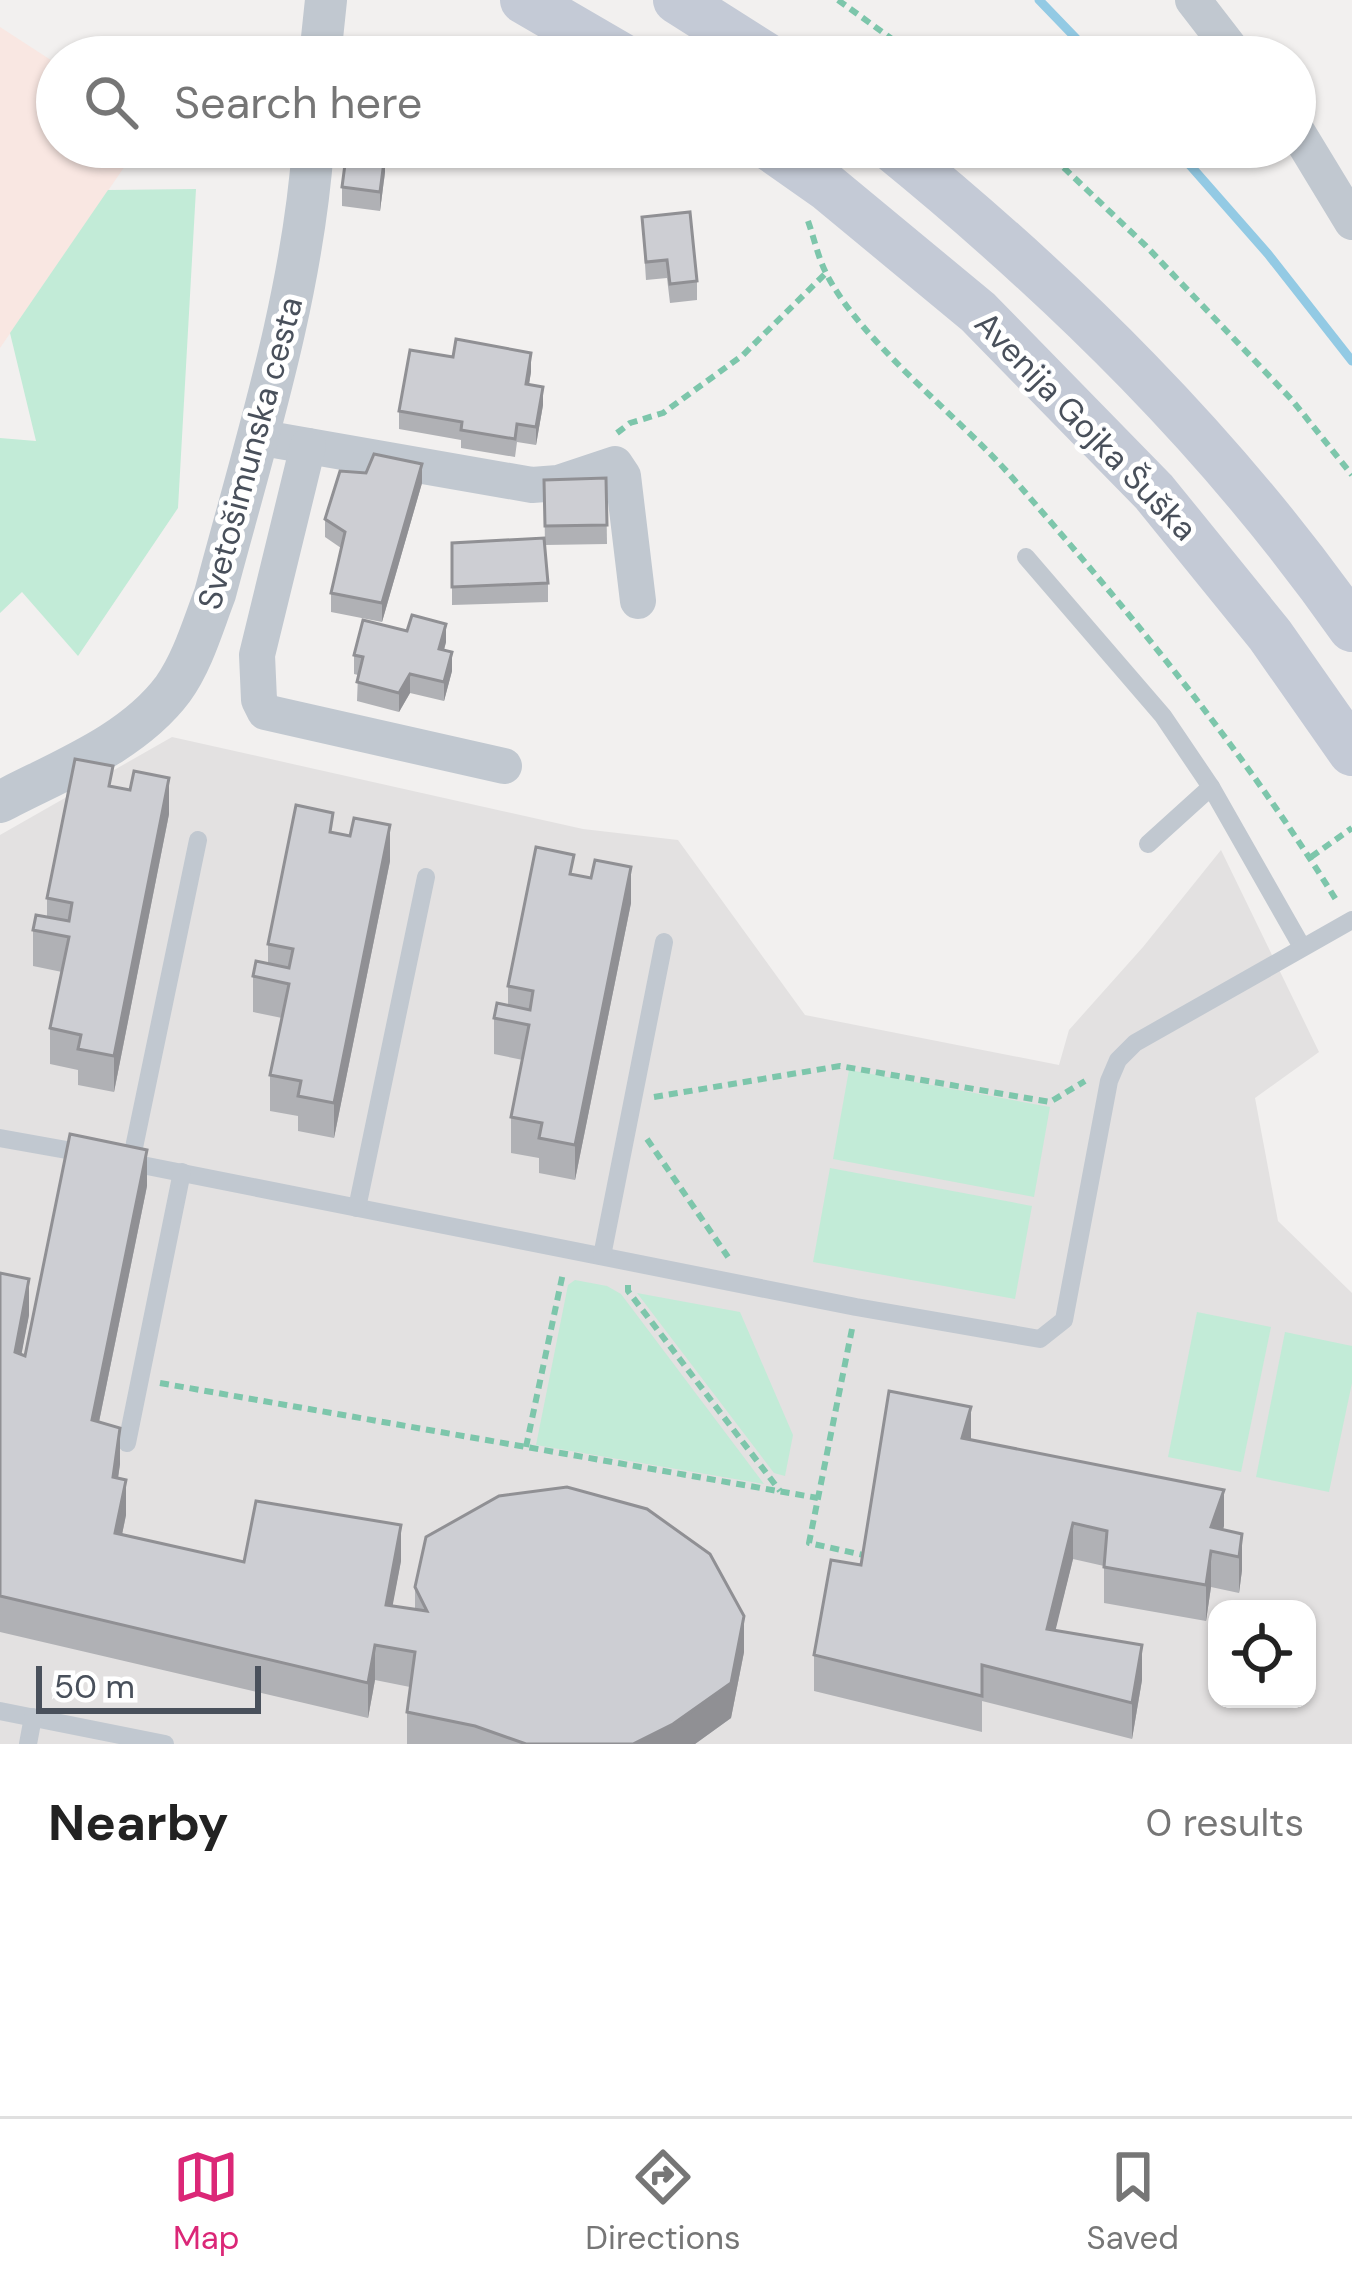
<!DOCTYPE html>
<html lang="en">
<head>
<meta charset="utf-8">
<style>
	:root { --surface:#fff; --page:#f2f2f2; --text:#222; --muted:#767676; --line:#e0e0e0; --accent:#db2777 }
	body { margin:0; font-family:"DM Sans",sans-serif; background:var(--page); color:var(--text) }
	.controls { position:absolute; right:36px; bottom:36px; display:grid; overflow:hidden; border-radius:24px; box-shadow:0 3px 9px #0004 }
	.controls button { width:108px; height:108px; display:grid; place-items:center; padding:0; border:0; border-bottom:3px solid var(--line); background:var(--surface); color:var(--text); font:60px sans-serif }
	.scale { position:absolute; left:36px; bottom:30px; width:225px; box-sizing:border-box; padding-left:12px; border:6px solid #49505b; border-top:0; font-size:33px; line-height:42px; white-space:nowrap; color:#49505b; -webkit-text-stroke:9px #fff; paint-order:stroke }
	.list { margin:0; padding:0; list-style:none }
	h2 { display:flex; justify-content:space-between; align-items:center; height:156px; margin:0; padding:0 48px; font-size:51px }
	h2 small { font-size:39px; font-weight:400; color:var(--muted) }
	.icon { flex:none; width:66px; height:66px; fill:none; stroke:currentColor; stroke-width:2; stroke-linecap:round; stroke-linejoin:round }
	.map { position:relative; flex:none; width:1352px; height:1744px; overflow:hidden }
	.search { position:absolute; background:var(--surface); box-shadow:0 3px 9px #0004; left:36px; right:36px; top:36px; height:132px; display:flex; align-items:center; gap:30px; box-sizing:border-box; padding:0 42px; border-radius:66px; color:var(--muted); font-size:45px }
	.sheet { height:372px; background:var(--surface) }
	nav { display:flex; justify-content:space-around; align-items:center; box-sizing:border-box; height:168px; border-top:3px solid var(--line); background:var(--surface); font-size:33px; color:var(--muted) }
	nav a { display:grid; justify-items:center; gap:6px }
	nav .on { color:var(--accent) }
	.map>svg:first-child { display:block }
	.education { fill:#e3e1e1; fill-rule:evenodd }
	.medical { fill:#f9e7e2 }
	.green { fill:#c2ebd7 }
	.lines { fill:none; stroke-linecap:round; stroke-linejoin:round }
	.stream { stroke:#93cae4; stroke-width:9 }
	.path { stroke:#7dc6ab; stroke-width:6; stroke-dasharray:9 6; stroke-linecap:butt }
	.service { stroke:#c1c8d0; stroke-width:18 }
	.minor { stroke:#c1c8d0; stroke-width:36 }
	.tertiary { stroke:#c1c8d0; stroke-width:42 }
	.secondary { stroke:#c4cad6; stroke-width:48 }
	.wall { fill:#b0b1b5 }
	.shaded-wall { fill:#909094 }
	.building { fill:#cdced3; stroke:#909094; stroke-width:3 }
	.labels { text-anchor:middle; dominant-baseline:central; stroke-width:10; stroke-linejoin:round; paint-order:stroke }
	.street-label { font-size:33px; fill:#49505b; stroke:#fff }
</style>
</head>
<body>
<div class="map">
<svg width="1352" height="1744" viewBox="0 0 1352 1744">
	<rect width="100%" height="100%" fill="#f2f0ef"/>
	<path class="education" d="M172 737 583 829 678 840 805 1015 1059 1065 1069 1030 1143 947 1221 850 1319 1052 1255 1098 1278 1221 1352 1293V1744H0V835ZM1217 1609H1307V1699H1217Z"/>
	<polygon class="medical" points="0,27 57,64 57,147 138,147 0,348"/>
	<g class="green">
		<polygon points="196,189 178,508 78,656 22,592 0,613 0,438 36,441 10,333 108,190"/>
		<polygon points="849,1070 1050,1107 1034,1197 833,1159"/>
		<polygon points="830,1168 1032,1206 1015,1299 813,1262"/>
		<polygon points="575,1280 607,1286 621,1294 764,1484 536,1445 568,1285"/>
		<polygon points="637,1293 740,1312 793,1435 785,1476 774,1473"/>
		<polygon points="1197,1312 1271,1327 1241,1472 1168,1457"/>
		<polygon points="1285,1332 1352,1346 1352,1383 1329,1492 1256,1477"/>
	</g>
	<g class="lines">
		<g class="stream">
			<polyline points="1039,0 1094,57"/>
			<polyline points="1174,147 1268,254 1352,361"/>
		</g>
		<g class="path">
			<polyline points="838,0 917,57"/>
			<polyline points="1042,147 1146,246 1292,400 1352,475"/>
			<path d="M808 221C814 238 818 257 826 273 860 341 957 415 1010 475 1128 610 1244 750 1338 903"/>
			<polyline points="617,433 630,423 663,413 743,355 826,273"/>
			<polyline points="1311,857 1352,828"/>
			<polyline points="654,1097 840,1066 1050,1102 1085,1081"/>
			<polyline points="647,1139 728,1257"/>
			<polyline points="628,1285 628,1291 780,1491"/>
			<polyline points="852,1329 809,1543 868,1556"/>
			<polyline points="160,1383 818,1498"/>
			<polyline points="526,1447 563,1273"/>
		</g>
		<g class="service">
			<polyline points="1026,557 1163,716 1211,787"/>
			<polyline points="1148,844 1211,787 1302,947"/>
			<polyline points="0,1138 89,1154"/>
			<polyline points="122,1161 856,1307 1040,1339 1064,1320 1109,1081 1118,1060 1135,1043 1352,920"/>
			<polyline points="131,1162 198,840"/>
			<polyline points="357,1208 426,877"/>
			<polyline points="602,1256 664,942"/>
			<polyline points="127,1443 182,1172"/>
			<polyline points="0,1711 165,1744"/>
			<polyline points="28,1744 33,1717"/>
		</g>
		<g class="minor">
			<polyline points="1193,0 1237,57"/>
			<polyline points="1295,128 1352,222"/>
			<polyline points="257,437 532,485 558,483 615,464 623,476 638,601"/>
			<polyline points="308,446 257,655 259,700 265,712 504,766"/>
		</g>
		<g class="tertiary">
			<polyline points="320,57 326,0"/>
			<path d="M0 802C59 771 132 744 173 689 193 661 203 625 215 594 254 447 302 299 313 147"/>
		</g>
		<g class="secondary">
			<polyline points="524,0 622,57"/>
			<polyline points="677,0 767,57"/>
			<polyline points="770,147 827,187 978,312 1154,492 1270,635 1352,752"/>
			<path d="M891 147C1064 288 1223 444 1352 628"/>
		</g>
	</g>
	<g class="wall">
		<polygon points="385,172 380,211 342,206 342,187"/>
		<polygon points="642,217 697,281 697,300 670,303 667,278 646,280"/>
		<polygon points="531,372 529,384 543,405 536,445 517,442 515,457 461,448 461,440 399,429 399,411"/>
		<polygon points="606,478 607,544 545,545 544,480"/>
		<polygon points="422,483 382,622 331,612 331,593 341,548 325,537 325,519"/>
		<polygon points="452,543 548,583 548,602 452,605"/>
		<polygon points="446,642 444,650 452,671 444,701 410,693 399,712 357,701 358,675 354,674 354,655"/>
		<polygon points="113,786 169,814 114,1092 78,1085 78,1070 50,1064 50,1028 62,972 33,966 33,930 47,917 47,898"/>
		<polygon points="333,833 390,861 334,1138 298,1131 298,1116 270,1111 270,1075 282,1018 253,1012 253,976 268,963 268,944"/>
		<polygon points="574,875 631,903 575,1180 539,1173 539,1158 511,1153 511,1117 523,1060 494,1054 494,1018 508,1006 508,986"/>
		<polygon points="147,1186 99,1422 120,1464 118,1478 126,1515 122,1534 244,1562 401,1561 392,1606 415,1609 415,1587 744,1652 731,1718 695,1744 407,1744 407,1712 410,1687 375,1680 368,1718 0,1632 0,1273 29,1315 21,1355 25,1356"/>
		<polygon points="971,1440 1224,1526 1223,1530 1242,1534 1242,1570 1239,1593 1211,1587 1206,1621 1104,1603 1104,1566 1073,1559 1055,1630 1142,1680 1132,1739 982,1701 982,1732 814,1691 814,1655"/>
	</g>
	<g class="shaded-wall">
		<polygon points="385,154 385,172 380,211 380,192"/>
		<polygon points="531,353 531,372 526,402 526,384"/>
		<polygon points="543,387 543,405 536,445 536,427"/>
		<polygon points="422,464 422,483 382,622 382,603"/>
		<polygon points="446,624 446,642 439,668 439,649"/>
		<polygon points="452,652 452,671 444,701 444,682"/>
		<polygon points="410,674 410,693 399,712 399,693"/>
		<polygon points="169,778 169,814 114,1092 114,1056"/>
		<polygon points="390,825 390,861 334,1138 334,1103"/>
		<polygon points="631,867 631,903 575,1180 575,1145"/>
		<polygon points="147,1150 147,1186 92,1456 92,1420"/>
		<polygon points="29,1279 29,1315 15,1388 15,1352"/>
		<polygon points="971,1407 971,1443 962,1438"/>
		<polygon points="120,1428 120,1464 113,1512 113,1477"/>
		<polygon points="126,1480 126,1515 115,1569 115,1533"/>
		<polygon points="1224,1490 1224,1526 1215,1552 1211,1551 1211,1587 1206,1621 1206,1585 1211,1527"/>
		<polygon points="1073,1523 1073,1559 1047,1665 1047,1629"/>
		<polygon points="401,1525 401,1561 386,1641 386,1605"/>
		<polygon points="1242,1534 1242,1570 1239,1593 1239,1557"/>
		<polygon points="744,1616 744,1652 731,1718 695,1744 633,1744"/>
		<polygon points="375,1645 375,1680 368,1718 368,1683"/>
		<polygon points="1142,1645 1142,1680 1132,1739 1132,1703"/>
	</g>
	<g class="building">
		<rect x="340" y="39" width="40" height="18"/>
		<polygon points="347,149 385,154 380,192 342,187"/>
		<polygon points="690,212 697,281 670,284 667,260 646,262 642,217"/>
		<polygon points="456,339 531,353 526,384 543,387 536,427 517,424 515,439 461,430 462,422 399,411 410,350 453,357"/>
		<polygon points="374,454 422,464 382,603 331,593 345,532 325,519 340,471 366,473"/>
		<polygon points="606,478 607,525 545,526 544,480"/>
		<polygon points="544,538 548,583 452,587 452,543"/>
		<polygon points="412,615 446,624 439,649 452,652 444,682 410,674 399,693 357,682 363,657 354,655 363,620 407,631"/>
		<polygon points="75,759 113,766 109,786 130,790 134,771 169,778 114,1056 78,1049 81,1035 50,1028 69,937 33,930 36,915 69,921 72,903 47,898"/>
		<polygon points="296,805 333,813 330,832 350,836 354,818 390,825 334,1103 298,1096 301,1081 270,1075 289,984 253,976 256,961 289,968 293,949 268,944"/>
		<polygon points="536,847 574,855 570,874 591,878 595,860 631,867 575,1145 539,1138 542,1123 511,1117 529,1025 494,1018 497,1003 530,1010 533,991 508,986"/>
		<polygon points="70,1134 147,1150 92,1420 120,1428 113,1477 126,1480 115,1533 244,1562 256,1501 401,1525 386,1605 427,1611 415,1587 426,1537 499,1496 567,1487 647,1509 710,1554 744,1616 731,1683 673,1724 633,1744 526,1744 475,1726 407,1712 415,1652 375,1645 368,1683 0,1596 0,1273 29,1279 15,1352 25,1356"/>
		<polygon points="889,1391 971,1407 962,1438 1224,1490 1211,1527 1242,1534 1239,1557 1211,1551 1206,1585 1104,1567 1107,1531 1073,1523 1047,1629 1142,1645 1132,1703 982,1665 982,1696 814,1655 831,1560 861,1565"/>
	</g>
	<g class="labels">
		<g class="street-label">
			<text transform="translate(1086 426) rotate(46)">Avenija Gojka Šuška</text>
			<text transform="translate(250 453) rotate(-75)">Svetošimunska cesta</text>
		</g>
	</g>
</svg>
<div class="controls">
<button><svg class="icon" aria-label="locate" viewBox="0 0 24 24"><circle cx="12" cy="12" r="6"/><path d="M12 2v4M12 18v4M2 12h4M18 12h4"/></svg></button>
</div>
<div class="scale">50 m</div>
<div class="search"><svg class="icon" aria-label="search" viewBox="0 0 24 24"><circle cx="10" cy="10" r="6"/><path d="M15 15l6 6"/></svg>Search here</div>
</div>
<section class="sheet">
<h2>Nearby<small>0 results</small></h2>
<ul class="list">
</ul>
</section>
<nav>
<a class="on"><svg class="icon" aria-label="map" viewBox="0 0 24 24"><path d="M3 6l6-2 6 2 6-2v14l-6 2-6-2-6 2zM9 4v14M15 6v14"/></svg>Map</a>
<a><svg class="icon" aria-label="directions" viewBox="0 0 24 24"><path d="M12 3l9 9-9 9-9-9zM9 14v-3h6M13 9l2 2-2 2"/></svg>Directions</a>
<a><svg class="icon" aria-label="saved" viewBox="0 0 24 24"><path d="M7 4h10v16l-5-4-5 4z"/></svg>Saved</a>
</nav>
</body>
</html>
